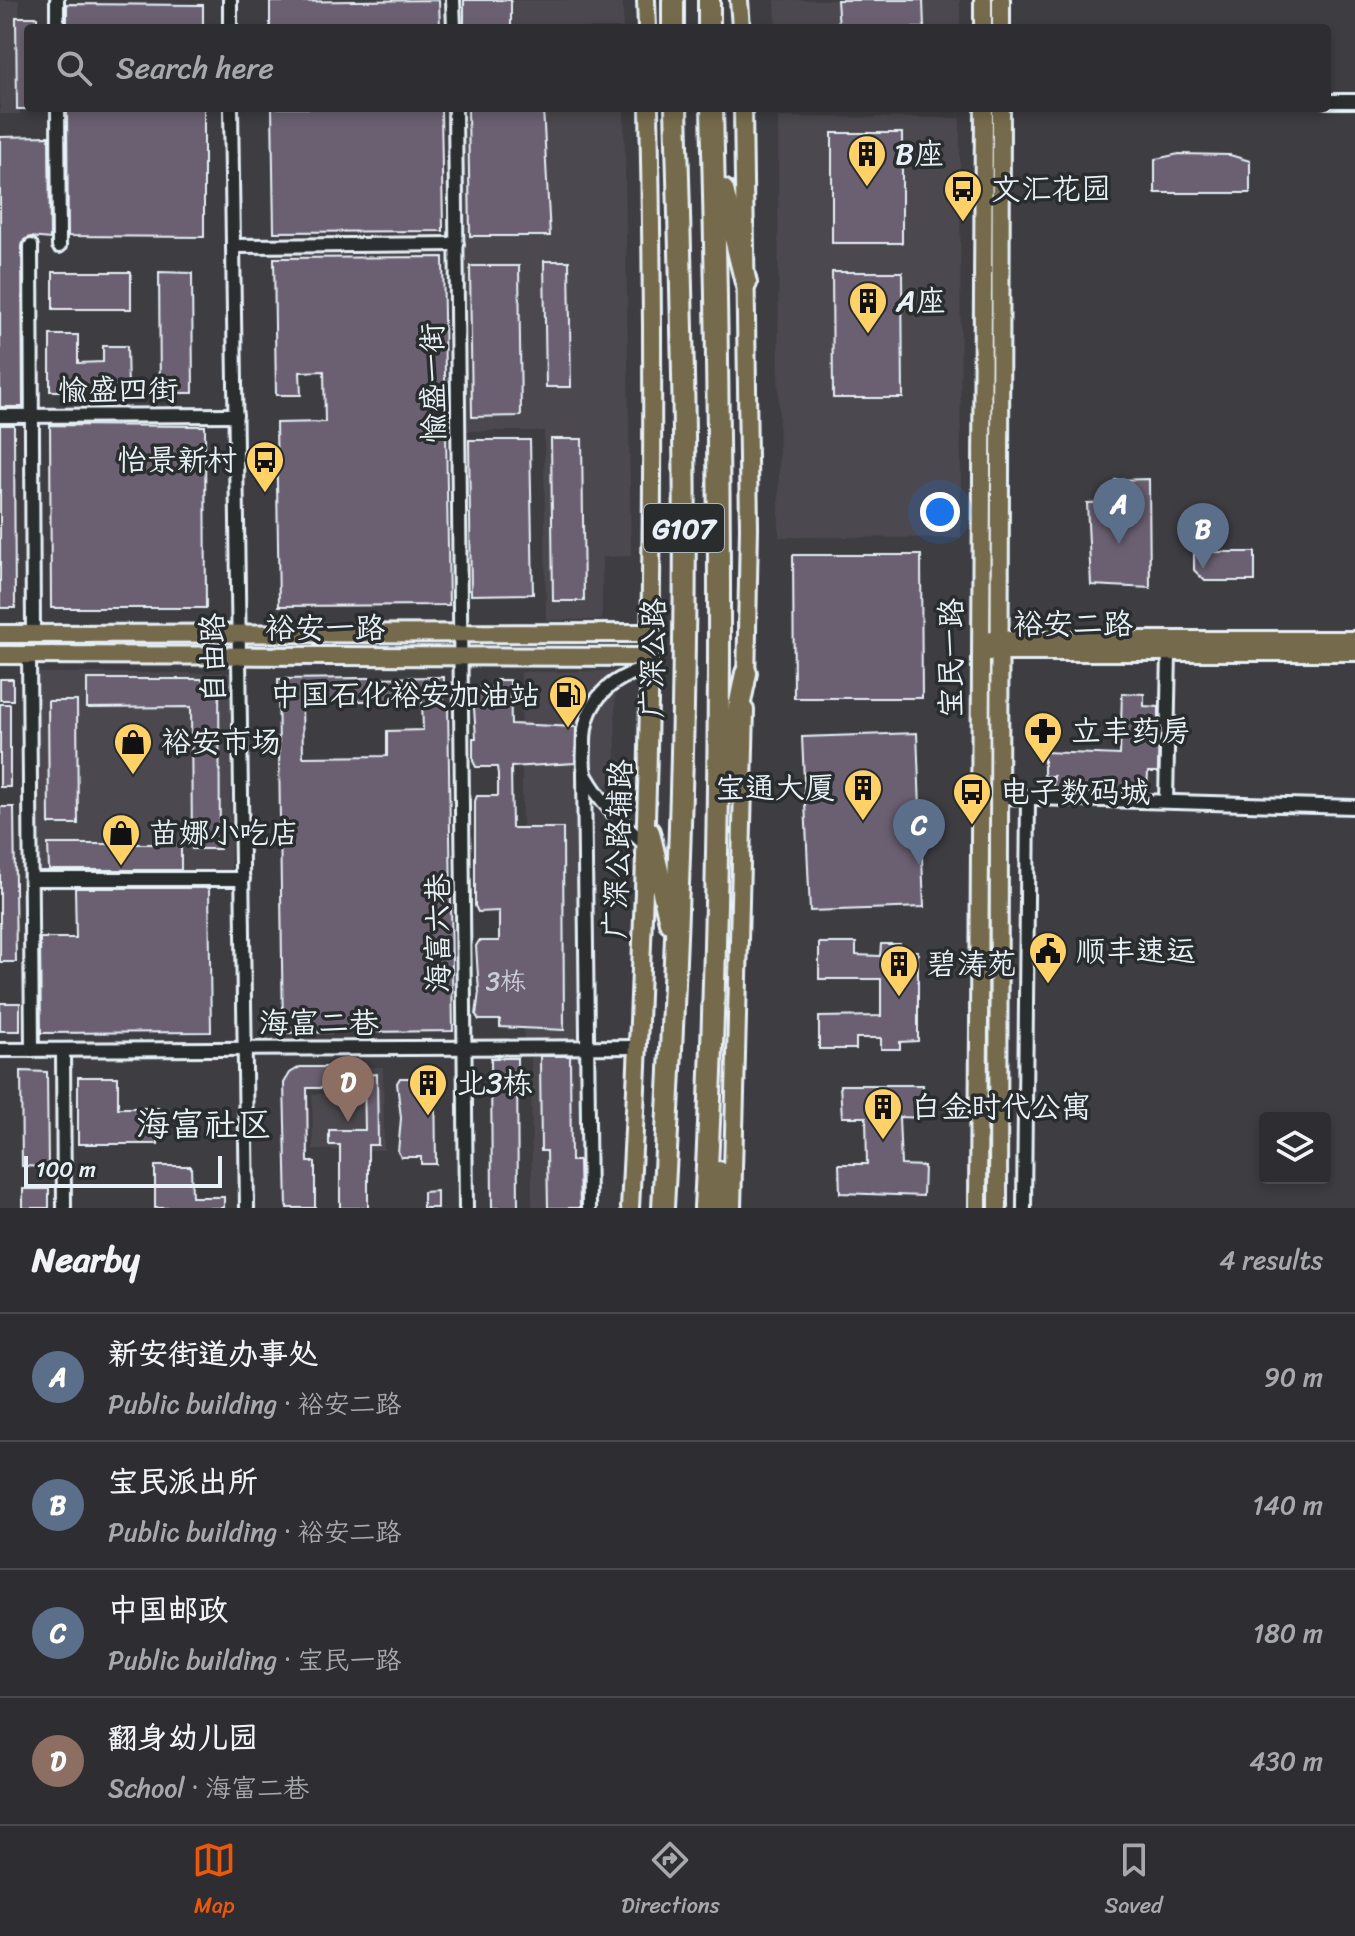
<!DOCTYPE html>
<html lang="en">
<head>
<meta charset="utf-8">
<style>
	:root { --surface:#2e2e32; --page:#36363a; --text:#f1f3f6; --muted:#a7a8ac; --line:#494a4d; --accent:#ea580c }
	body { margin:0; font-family:Sriracha,"LXGW WenKai TC",sans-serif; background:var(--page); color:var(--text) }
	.controls { position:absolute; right:24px; bottom:24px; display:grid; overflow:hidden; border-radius:8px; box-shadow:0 4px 12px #0003 }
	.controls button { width:72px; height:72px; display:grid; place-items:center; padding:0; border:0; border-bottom:2px solid var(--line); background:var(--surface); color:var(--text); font:40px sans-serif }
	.scale { position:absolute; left:24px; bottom:20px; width:198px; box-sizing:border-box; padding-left:8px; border:4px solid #e8f1f8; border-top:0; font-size:22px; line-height:28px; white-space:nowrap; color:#e8f1f8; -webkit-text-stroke:6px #2a2d2e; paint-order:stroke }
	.you { position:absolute; left:940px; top:512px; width:28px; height:28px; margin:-20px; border:6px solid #fff; border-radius:50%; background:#1a73e8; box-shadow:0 0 0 12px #1a73e833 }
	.badge { display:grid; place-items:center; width:52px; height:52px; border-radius:50%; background:var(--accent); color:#fff; font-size:26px; font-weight:700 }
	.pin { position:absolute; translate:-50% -66px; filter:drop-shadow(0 2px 4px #0008) }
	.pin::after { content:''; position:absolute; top:42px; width:28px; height:24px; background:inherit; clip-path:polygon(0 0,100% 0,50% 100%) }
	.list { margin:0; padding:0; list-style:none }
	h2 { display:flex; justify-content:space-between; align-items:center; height:104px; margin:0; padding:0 32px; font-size:34px }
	h2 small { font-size:26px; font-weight:400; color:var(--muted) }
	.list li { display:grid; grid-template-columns:52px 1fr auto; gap:24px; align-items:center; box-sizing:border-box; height:128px; padding:0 32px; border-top:2px solid var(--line) }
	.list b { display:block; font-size:30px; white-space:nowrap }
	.list p { margin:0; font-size:26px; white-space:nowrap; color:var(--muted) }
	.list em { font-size:26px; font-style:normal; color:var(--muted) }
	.icon { flex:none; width:44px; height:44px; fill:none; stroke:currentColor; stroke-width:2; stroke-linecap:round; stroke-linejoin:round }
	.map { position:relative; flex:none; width:1355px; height:1208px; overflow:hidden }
	.search { position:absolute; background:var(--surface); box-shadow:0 4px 12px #0003; left:24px; right:24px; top:24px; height:88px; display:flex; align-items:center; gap:20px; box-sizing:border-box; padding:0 28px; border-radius:8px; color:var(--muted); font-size:30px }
	.sheet { height:616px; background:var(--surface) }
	nav { display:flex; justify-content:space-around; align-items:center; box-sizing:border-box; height:112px; border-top:2px solid var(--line); background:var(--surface); font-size:22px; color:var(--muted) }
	nav a { display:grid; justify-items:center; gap:4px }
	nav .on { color:var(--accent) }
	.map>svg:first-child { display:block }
	.built { fill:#4c4850 }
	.building { fill:#6b6171; stroke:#e8f1f8; stroke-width:2; fill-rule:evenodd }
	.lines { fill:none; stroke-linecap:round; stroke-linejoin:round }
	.minor-casing { stroke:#e8f1f8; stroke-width:18 }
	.major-casing { stroke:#e8f1f8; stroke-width:22 }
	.highway-casing { stroke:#e8f1f8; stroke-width:26 }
	.minor { stroke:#2a2d2e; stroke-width:12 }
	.major { stroke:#746b4b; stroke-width:16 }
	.highway { stroke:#746b4b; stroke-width:20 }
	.labels { text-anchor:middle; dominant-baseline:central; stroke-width:7; stroke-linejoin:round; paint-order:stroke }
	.number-label { font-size:26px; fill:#c9cdd6 }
	.shield { fill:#2a2d2e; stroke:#afb6bb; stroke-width:2 }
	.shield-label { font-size:28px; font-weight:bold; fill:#e8f1f8 }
	.poi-label { font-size:30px; fill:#e8f1f8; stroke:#2a2d2e; text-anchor:start }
	.street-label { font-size:30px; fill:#e8f1f8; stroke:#2a2d2e }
	.quarter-label { font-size:34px; fill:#e8f1f8; stroke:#2a2d2e }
</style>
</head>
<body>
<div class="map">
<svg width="1355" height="1208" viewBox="0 0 1355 1208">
	<rect width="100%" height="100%" fill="#3e3d42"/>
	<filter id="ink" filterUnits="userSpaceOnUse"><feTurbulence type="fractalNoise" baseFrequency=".0125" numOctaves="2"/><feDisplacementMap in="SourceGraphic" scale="16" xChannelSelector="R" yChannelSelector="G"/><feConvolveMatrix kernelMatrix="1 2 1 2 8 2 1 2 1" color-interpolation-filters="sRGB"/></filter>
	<g filter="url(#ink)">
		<g class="built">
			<polygon points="0,0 19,0 20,114 0,114"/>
			<rect x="461" y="0" width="162" height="28"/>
			<polygon points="775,0 960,0 960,28 776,28"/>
			<polygon points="462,108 624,108 631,556 602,557 602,620 546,620 544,431 465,431"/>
			<polygon points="778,117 960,118 961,538 779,537"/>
			<polygon points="615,671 616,786 583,786 584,1043 524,1043 521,672"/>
			<polygon points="35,673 230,673 231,879 36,879"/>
			<polygon points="531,1055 584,1055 586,1208 532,1208"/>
			<polygon points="347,1067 383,1067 384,1150 313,1150 312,1094 347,1094"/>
		</g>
		<g class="building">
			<polygon points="439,0 440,28 270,28 270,2"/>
			<rect x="464" y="0" width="47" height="28"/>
			<polygon points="837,0 923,0 924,28 839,28"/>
			<polygon points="67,4 203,5 203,28 67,28"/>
			<polygon points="16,17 37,17 37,28 28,28 28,109 17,109"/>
			<polygon points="67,108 204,108 204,237 68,236"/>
			<polygon points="272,108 441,108 443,231 274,232"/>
			<polygon points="468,108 543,108 550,236 470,236"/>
			<rect x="832" y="133" width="70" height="110"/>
			<polygon points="49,136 50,239 30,237 24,240 22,246 23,407 0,407 0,137"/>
			<polygon points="1179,154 1230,155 1250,161 1250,193 1155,193 1155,159"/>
			<polygon points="443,257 449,605 279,606 276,423 325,422 324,371 300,372 301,395 276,395 274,258"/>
			<polygon points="544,261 569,261 571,387 546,387"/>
			<polygon points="470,266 519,266 521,416 472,417"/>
			<rect x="53" y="272" width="78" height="37"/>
			<polygon points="159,272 192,273 193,393 160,393"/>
			<polygon points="832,272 902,272 903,398 833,398"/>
			<polygon points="50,335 78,335 78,363 103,362 103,346 127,346 128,391 50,391"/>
			<polygon points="0,425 14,425 15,608 0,608"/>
			<polygon points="50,425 205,426 206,608 51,608"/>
			<polygon points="551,439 582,439 584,601 553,601"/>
			<polygon points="469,440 530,440 533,594 471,595"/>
			<polygon points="1149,479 1150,588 1091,585 1087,503 1116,502 1115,480"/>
			<polygon points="1194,539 1211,539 1211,552 1255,552 1255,581 1205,581 1194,570"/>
			<polygon points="793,555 921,555 922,698 794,698"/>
			<path d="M444 677V704H448L453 1031 283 1033 278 679ZM422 700 423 730 387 731V756L303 757 302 702Z"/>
			<rect x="0" y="679" width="13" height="21"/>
			<polygon points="87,679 219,679 220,849 192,849 191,707 87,708"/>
			<polygon points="496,680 510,680 511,724 576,727 575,763 511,767 512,828 563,828 564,1030 500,1027 500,1020 479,1020 476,1015 479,992 476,946 479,941 499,941 499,911 478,912 475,906 475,801 477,796 498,796 498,774 497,767 476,767 473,761 473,738 476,738 473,693 476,688 496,688"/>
			<polygon points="1122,693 1144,694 1144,706 1159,707 1158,772 1148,772 1147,792 1053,789 1054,776 1044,776 1044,752 1120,755"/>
			<polygon points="48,701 77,701 78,824 49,824"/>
			<rect x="0" y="704" width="10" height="83"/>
			<polygon points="917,733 924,907 810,911 802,737"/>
			<polygon points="0,807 14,807 16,962 0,962"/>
			<polygon points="48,844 181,844 181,870 49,870"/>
			<polygon points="75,888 209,888 211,1032 41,1033 40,938 76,938"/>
			<polygon points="819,943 856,943 856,955 880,956 881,944 900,944 900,951 918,951 918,1041 900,1042 900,1049 881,1049 881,1038 856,1038 856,1049 819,1049 819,1017 881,1016 881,979 819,979"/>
			<rect x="0" y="1003" width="20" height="28"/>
			<polygon points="540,1056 570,1056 571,1161 579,1161 580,1208 548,1208 547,1151 541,1151"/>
			<polygon points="491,1058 517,1058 518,1208 492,1208"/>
			<polygon points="300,1067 341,1067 341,1088 307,1088 308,1162 315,1162 315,1208 287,1208 284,1083 290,1073"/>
			<polygon points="421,1070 435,1070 436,1164 421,1164 421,1157 401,1157 398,1152 401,1118 397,1083 400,1078 421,1078"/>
			<polygon points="21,1071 47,1072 48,1167 22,1166"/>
			<polygon points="377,1074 378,1145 368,1145 368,1208 340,1208 340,1145 329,1145 329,1130 365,1130 364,1075"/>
			<polygon points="78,1077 118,1077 118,1108 158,1108 158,1144 78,1144"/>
			<polygon points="840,1085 923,1085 925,1118 899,1117 901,1165 924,1166 923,1196 840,1193 839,1164 867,1164 866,1117 842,1117"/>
			<polygon points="155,1166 191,1166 192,1197 224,1197 224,1208 155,1208"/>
			<rect x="23" y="1189" width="26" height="19"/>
			<polygon points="437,1191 437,1208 423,1208 423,1192"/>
		</g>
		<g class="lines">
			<g class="minor-casing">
				<g id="minor">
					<polyline points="57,0 57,28"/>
					<polyline points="230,0 230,28"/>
					<polyline points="453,0 454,28"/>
					<polyline points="1327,101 1355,101"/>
					<polyline points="58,108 59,246"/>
					<polyline points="231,108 247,1208"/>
					<polyline points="455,108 466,1208"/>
					<polyline points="31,246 33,634"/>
					<polyline points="233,246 457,244"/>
					<polyline points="0,416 236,415"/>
					<polyline points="29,655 32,1050"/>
					<polyline points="584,772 589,1208"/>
					<polyline points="997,797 1355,807"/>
					<polyline points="1166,801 1169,652"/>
					<path d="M648 847C625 827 601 803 586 776 582 767 584 755 584 745 583 703 609 677 650 668"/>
					<polyline points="31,879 243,879"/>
					<polyline points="0,1050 639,1047"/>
					<polyline points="63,1050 64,1208"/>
					<polyline points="1024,1208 1028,797"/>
				</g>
			</g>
			<g class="major-casing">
				<g id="major">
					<polyline points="646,0 647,28"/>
					<polyline points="739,0 741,28"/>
					<polyline points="983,0 983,28"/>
					<polyline points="1001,0 1001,28"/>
					<polyline points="743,108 749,528 746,683"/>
					<polyline points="0,634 650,633"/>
					<polyline points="992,640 1355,640"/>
					<polyline points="989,652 1355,652"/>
					<polyline points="0,655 650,657"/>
					<path d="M630 1208C650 841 657 475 649 108"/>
					<polyline points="732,1208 745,710"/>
					<polyline points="978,1208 984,108"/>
					<polyline points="998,1208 1001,108"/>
				</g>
			</g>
			<g class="highway-casing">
				<g id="highway">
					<polyline points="673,0 673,28"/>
					<polyline points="709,0 709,28"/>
					<polyline points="723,190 746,283"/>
					<polyline points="725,775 746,673"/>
					<polyline points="649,832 670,922"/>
					<polyline points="719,1172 720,1208"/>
					<path d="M663 1208C673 1019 682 830 684 640 687 463 681 285 676 108"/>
					<path d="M705 1208C724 842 721 474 712 108"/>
				</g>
			</g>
			<use href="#minor" class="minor"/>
			<use href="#major" class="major"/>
			<use href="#highway" class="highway"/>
		</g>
	</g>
	<defs>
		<g id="building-pin" transform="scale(2)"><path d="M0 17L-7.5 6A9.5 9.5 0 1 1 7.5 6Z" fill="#ffd166" stroke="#2a2d2e"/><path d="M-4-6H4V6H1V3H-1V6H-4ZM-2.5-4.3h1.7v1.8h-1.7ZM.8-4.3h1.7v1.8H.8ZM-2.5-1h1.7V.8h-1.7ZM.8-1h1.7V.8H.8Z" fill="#111"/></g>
		<g id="bus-pin" transform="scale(2)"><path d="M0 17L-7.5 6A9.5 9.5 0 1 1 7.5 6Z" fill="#ffd166" stroke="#2a2d2e"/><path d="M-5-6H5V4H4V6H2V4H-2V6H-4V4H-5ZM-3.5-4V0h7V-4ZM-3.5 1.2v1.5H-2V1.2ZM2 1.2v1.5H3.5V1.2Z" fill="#111"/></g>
		<g id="fuel-pin" transform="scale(2)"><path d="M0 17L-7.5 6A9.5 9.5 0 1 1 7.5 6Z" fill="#ffd166" stroke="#2a2d2e"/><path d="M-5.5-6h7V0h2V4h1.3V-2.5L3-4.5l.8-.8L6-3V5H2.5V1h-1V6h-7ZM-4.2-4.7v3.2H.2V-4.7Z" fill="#111"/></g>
		<g id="pharmacy-pin" transform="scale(2)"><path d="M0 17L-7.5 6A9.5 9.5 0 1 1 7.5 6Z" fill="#ffd166" stroke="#2a2d2e"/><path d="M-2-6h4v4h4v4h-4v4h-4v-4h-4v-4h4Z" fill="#111"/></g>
		<g id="shop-pin" transform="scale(2)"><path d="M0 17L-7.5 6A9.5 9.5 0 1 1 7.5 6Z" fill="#ffd166" stroke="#2a2d2e"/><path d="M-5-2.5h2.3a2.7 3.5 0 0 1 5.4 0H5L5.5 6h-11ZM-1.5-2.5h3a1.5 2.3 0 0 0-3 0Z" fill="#111"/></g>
		<g id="civic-pin" transform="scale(2)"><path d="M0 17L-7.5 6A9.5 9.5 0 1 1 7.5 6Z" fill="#ffd166" stroke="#2a2d2e"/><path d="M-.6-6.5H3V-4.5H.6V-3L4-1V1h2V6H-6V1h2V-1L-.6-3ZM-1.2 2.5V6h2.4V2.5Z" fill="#111"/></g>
	</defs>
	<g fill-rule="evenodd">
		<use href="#building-pin" x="867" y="154"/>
		<use href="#bus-pin" x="963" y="189"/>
		<use href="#building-pin" x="868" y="301"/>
		<use href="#bus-pin" x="265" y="460"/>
		<use href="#fuel-pin" x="568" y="695"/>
		<use href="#pharmacy-pin" x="1043" y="731"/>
		<use href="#shop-pin" x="133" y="742"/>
		<use href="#building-pin" x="863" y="788"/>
		<use href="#bus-pin" x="972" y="792"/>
		<use href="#shop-pin" x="121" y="833"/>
		<use href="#civic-pin" x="1048" y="951"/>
		<use href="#building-pin" x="899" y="964"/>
		<use href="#building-pin" x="428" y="1083"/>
		<use href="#building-pin" x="883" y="1107"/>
	</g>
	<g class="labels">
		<g class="number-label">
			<text x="506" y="981">3栋</text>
		</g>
		<rect class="shield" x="644" y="504" width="80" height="48" rx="6"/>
		<g class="shield-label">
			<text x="684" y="528">G107</text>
		</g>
		<g class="poi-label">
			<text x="895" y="154">B座</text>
			<text x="991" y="189">文汇花园</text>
			<text x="896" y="301">A座</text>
			<text x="237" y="460" text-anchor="end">怡景新村</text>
			<text x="540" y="695" text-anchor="end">中国石化裕安加油站</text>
			<text x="1071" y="731">立丰药房</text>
			<text x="161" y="742">裕安市场</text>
			<text x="835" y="788" text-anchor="end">宝通大厦</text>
			<text x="1000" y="792">电子数码城</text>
			<text x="149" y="833">苗娜小吃店</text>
			<text x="1076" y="951">顺丰速运</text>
			<text x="927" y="964">碧涛苑</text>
			<text x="456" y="1083">北3栋</text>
			<text x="911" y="1107">白金时代公寓</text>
		</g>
		<g class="street-label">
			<text transform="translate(433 383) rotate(-91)">愉盛一街</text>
			<text x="118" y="390">愉盛四街</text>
			<text x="1073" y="624">裕安二路</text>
			<text x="325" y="628">裕安一路</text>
			<text transform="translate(213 658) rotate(-91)">自由路</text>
			<text transform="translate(653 658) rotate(-89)">广深公路</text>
			<text transform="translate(951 658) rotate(-90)">宝民一路</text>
			<text transform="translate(618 849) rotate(-88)">广深公路辅路</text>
			<text transform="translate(438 933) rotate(-90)">海富六巷</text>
			<text x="319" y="1023">海富二巷</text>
		</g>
		<g class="quarter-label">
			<text x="204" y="1125">海富社区</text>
		</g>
	</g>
</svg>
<div class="controls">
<button><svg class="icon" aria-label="layers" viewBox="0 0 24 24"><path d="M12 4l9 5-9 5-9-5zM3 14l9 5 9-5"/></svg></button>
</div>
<div class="scale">100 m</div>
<div class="you"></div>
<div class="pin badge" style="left:1119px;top:544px;background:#5c6f8a">A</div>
<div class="pin badge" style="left:1203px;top:569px;background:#5c6f8a">B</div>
<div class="pin badge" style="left:919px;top:865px;background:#5c6f8a">C</div>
<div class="pin badge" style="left:348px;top:1122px;background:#8d6e63">D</div>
<div class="search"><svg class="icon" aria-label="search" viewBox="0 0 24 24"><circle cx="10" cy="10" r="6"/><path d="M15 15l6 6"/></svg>Search here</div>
</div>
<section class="sheet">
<h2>Nearby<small>4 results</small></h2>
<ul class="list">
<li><span class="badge" style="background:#5c6f8a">A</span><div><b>新安街道办事处</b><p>Public building · 裕安二路</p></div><em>90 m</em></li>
<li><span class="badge" style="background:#5c6f8a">B</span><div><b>宝民派出所</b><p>Public building · 裕安二路</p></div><em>140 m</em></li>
<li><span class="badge" style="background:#5c6f8a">C</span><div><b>中国邮政</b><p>Public building · 宝民一路</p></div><em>180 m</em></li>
<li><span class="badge" style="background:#8d6e63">D</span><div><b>翻身幼儿园</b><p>School · 海富二巷</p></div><em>430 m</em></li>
</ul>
</section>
<nav>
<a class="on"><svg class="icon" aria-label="map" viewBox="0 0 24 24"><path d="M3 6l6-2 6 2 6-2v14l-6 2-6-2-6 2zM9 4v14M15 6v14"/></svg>Map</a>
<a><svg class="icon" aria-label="directions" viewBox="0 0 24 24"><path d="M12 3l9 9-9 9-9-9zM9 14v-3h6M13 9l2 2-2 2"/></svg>Directions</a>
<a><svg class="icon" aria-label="saved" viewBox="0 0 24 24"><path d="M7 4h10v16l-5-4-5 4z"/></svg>Saved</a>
</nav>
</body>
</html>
